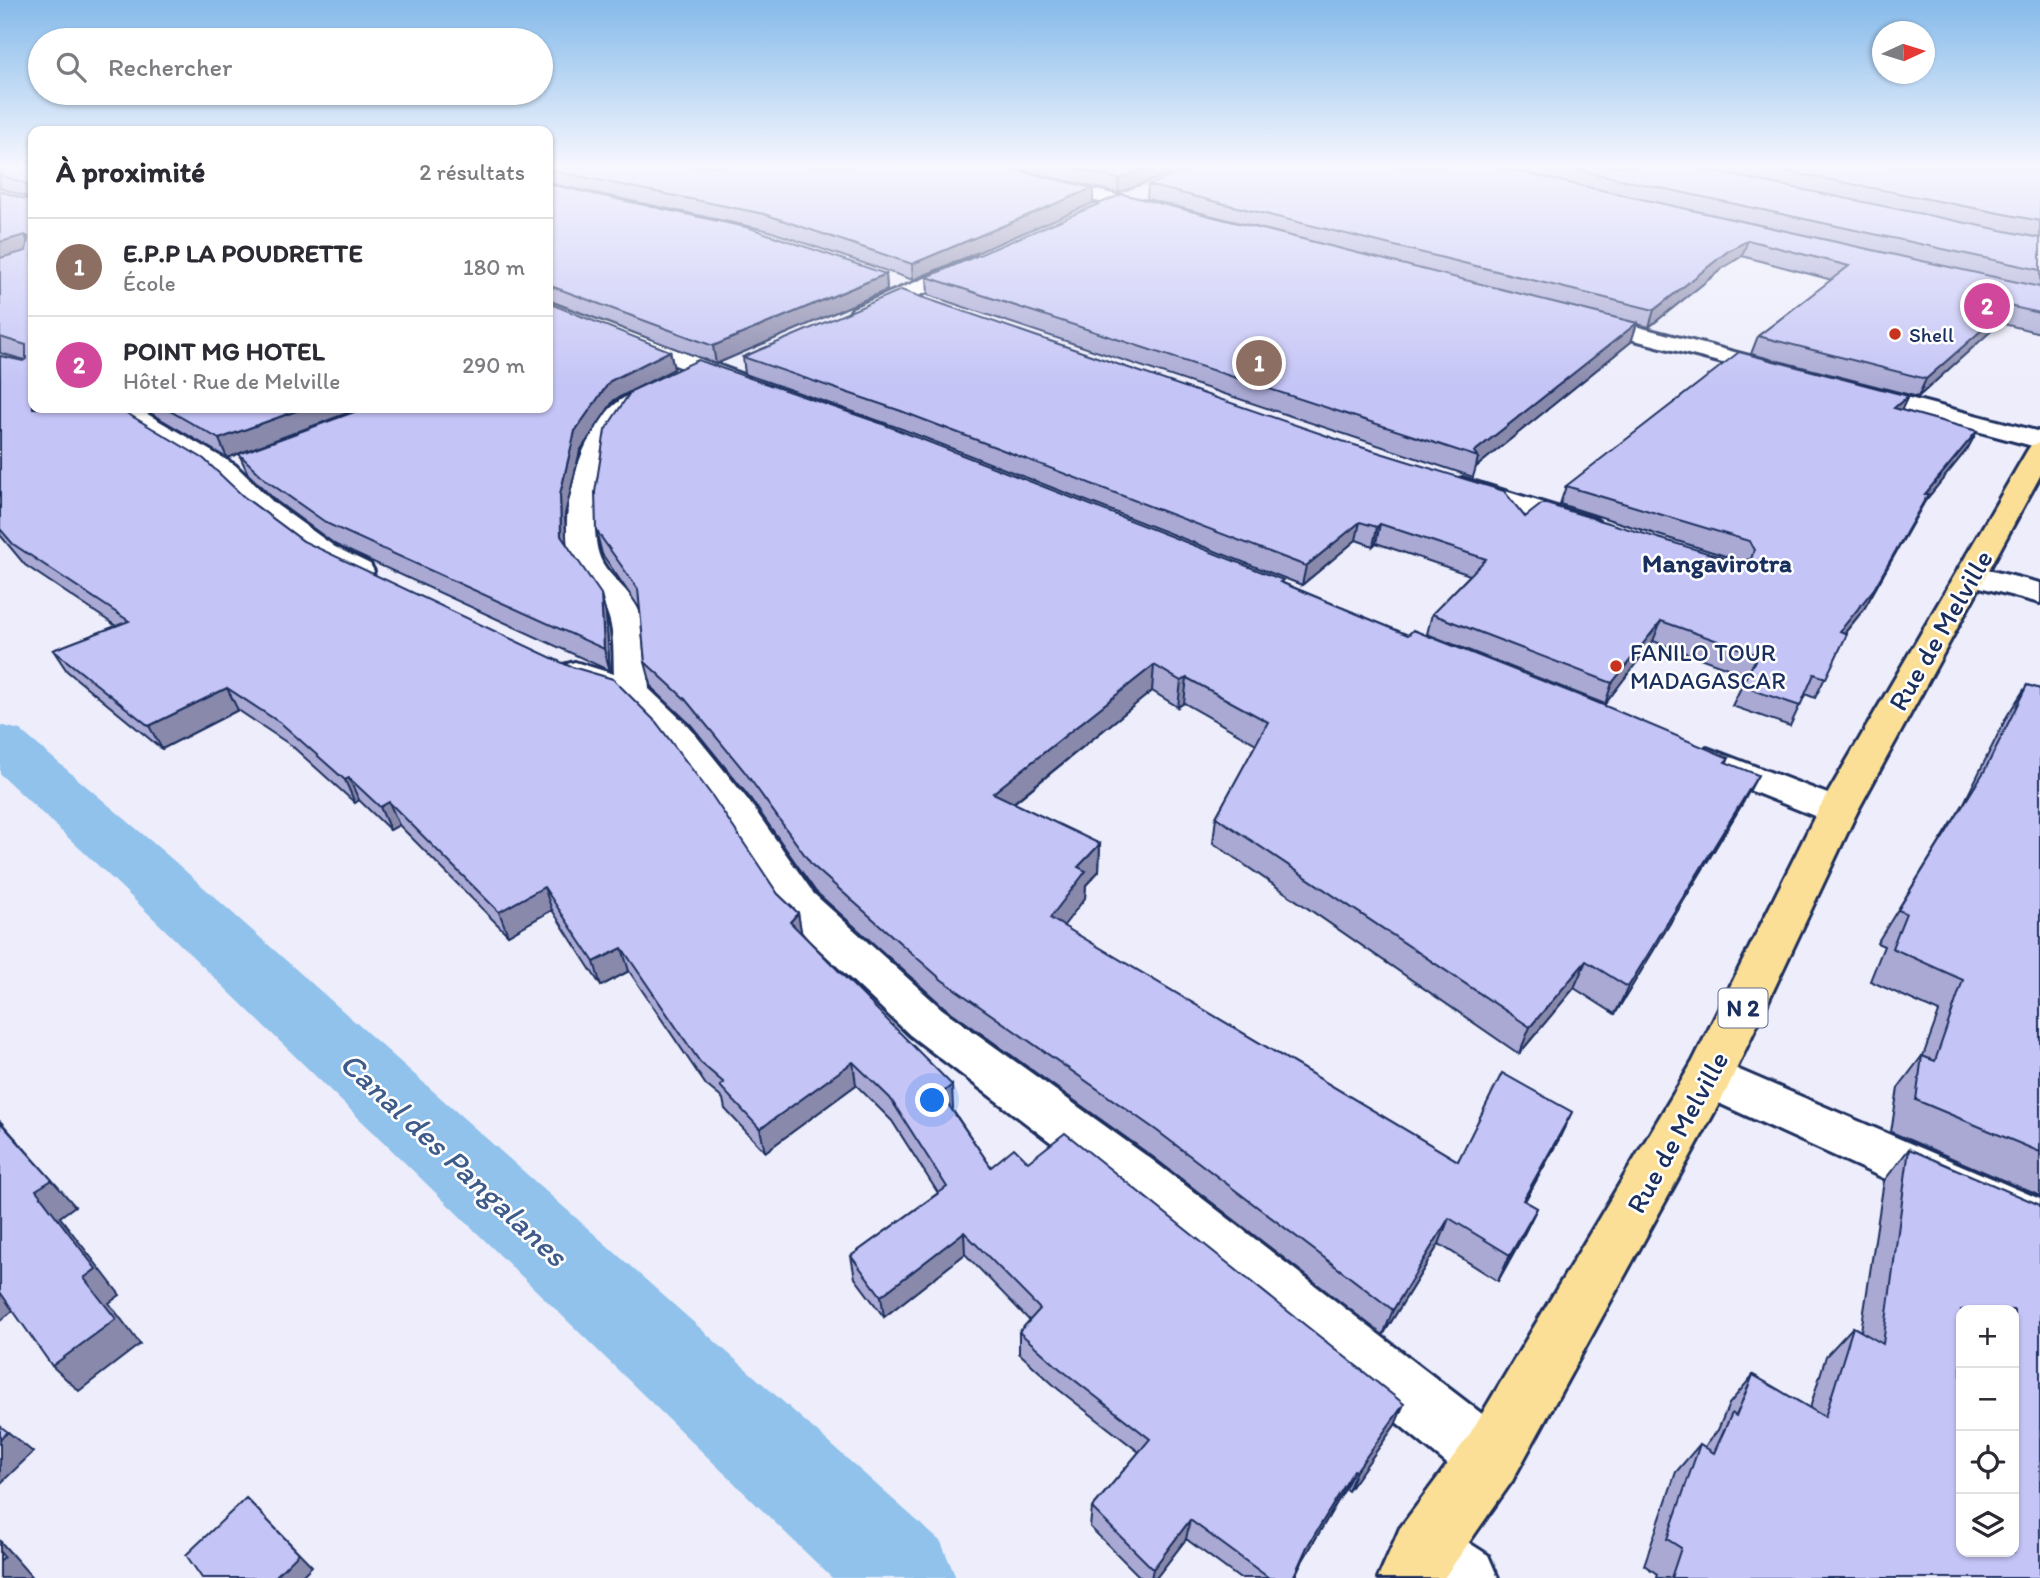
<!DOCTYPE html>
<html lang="fr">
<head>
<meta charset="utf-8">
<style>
	:root { --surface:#fff; --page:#f2f2f3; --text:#2b2b33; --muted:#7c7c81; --line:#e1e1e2; --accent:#0f766e }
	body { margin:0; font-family:Itim,sans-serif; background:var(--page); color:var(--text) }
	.controls { position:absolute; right:21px; bottom:21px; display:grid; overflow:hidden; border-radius:14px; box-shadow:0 2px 5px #0004 }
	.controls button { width:63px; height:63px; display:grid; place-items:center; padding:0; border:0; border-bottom:2px solid var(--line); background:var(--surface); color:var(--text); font:35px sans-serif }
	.compass { position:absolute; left:1872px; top:21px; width:63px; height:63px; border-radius:50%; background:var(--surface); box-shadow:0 2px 5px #0004; rotate:86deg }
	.you { position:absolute; left:933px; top:1101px; width:24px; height:24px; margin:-18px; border:5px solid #fff; border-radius:50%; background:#1a73e8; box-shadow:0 0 0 10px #1a73e833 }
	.badge { display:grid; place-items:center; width:46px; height:46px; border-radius:50%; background:var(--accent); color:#fff; font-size:23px; font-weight:700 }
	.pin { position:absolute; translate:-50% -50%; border:4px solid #fff; box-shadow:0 2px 7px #0006 }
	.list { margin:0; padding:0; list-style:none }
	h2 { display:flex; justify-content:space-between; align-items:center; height:91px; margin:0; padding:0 28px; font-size:30px }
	h2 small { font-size:23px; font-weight:400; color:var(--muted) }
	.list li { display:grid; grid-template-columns:46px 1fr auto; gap:21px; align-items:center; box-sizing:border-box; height:98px; padding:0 28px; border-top:2px solid var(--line) }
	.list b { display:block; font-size:26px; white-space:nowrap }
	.list p { margin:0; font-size:23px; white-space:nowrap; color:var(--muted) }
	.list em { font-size:23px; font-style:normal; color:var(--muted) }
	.icon { flex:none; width:38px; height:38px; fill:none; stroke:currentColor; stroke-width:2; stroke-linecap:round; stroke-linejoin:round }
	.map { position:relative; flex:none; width:2040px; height:1578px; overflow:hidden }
	.search { position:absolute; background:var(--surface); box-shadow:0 2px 5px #0004; left:28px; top:28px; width:525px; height:77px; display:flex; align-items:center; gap:18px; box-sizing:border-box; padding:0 24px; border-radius:38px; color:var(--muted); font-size:26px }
	.panel { position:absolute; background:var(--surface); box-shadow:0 2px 5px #0004; left:28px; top:126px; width:525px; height:287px; border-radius:14px }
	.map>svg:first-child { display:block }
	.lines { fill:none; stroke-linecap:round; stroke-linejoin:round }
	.canal { fill:#90c2ec; fill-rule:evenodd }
	.minor-casing { stroke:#1b2f5e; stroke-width:6 }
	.primary-casing { stroke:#1b2f5e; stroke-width:6 }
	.minor { fill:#fff; fill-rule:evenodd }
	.primary { fill:#fbdf96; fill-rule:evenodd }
	.wall { fill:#a9a9d4; stroke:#1b2f5e; stroke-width:2 }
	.shaded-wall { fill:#8989ac; stroke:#1b2f5e; stroke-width:2 }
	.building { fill:#c4c4f6; stroke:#1b2f5e; stroke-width:2; fill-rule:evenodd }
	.poi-dot { fill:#c8321e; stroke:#fff; stroke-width:2.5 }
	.labels { text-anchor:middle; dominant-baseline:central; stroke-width:5; stroke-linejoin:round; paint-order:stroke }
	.far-poi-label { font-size:21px; fill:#1b2f5e; stroke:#fff; text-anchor:start }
	.shield { fill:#fff; stroke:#5f6d8e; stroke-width:2 }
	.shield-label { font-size:23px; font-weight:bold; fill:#1b2f5e }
	.poi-label { font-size:24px; fill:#1b2f5e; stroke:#fff; text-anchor:start }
	.far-district-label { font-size:26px; font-weight:bold; fill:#1b2f5e; stroke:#fff }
	.near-street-label { font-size:28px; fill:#1b2f5e; stroke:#fff }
	.near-water-label { font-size:32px; font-style:italic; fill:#3e5b89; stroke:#fff }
</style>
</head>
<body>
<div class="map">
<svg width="2040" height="1578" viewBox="0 0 2040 1578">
	<rect width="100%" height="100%" fill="#ededfc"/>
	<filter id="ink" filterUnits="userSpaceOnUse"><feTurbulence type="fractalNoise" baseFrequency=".0143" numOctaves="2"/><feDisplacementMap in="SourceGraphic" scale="14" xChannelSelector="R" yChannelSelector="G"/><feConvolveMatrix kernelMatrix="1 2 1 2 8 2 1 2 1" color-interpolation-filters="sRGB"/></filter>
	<g filter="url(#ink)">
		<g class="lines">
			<polygon class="canal" points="0,725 20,730 165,853 941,1542 956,1578 832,1578 119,885 0,774"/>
			<g class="minor-casing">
				<g id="minor">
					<polygon points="967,166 995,166 1167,207 1169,211 1160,217 969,170"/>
					<polygon points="976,257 983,259 986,263 983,267 869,318 853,318 850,313 853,308"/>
					<polygon points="548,302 747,376 750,381 747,386 729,386 548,316"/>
					<polygon points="1585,313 1788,366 1792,371 1788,376 1780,378 1577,325 1574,320 1577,315"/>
					<polygon points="1852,383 2040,432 2040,448 1843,395 1840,390 1843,385"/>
					<path d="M638 392 647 395 651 400C642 412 629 418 621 431 603 462 585 528 602 562 611 579 630 590 638 609 649 633 647 663 649 689L689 727 748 800 814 894 942 1009 1151 1159 1512 1437 1521 1459 1512 1481 1490 1490 1468 1481 1115 1191 910 1035 784 916 720 818 663 743 620 699 563 679 558 672 563 665 575 662 614 674C613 652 615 625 604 606 594 587 573 575 569 553 558 507 586 405 638 392Z"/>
					<path d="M107 408H137L235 465 274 503 335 547 370 564 374 571 370 578C325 589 249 505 216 478 185 452 144 434 110 413Z"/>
					<polygon points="1463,478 1596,519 1601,525 1596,531 1586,534 1453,492 1449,486 1453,480"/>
					<polygon points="1972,566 2040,583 2040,603 1961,582 1956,575 1961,568"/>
					<polygon points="1707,748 1851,803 1857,812 1851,821 1837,825 1694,768 1688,760 1694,752"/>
					<polygon points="1709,1057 2040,1199 2040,1249 1692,1091 1685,1077 1692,1063"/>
					<polygon points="1423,1519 1446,1528 1488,1555 1498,1578 1406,1578 1400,1574 1391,1551 1400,1528"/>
				</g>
			</g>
			<g class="primary-casing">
				<polygon id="primary" points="2040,443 2040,476 1857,812 1726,1091 1512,1481 1444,1578 1378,1578 1400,1528 1468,1437 1692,1063 1817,812 2027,451 2031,445"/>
			</g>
			<use href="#minor" class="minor"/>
			<use href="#primary" class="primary"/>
		</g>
		<g class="wall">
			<polygon points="0,166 33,166 33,408 244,497 778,894 798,913 801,932 953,1108 952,1109 991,1167 1028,1162 1395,1425 1348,1491 1345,1489 1300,1565 1294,1578 1239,1578 1186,1539 1156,1578 1141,1578 1090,1527 1092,1508 1139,1452 1058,1389 1019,1353 1019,1332 1030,1321 965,1254 884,1317 855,1278 851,1256 938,1193 892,1121 856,1085 765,1152 725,1109 723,1099 706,1085 629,971 601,986 552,910 508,935 399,825 390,830 359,800 355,803 292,746 238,710 162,749 67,671 53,650 116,626 25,565 0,535 0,356 23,361 25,360 0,353 0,191 25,199 28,197 0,188"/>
			<polygon points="548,166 1093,188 1093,203 913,280 766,230 548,183"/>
			<polygon points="1005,166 1190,166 1118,193"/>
			<polygon points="1493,166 2040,166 2040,333 2000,323 1918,397 1751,354 1758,336 1832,280 1742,256 1723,268 1649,327 1637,324 1631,342 1476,467 1473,477 928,295 927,277 1372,257 1147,199 1148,185"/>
			<polygon points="548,184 886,274 887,290 716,364 548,300"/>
			<polygon points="670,351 674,369 614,400 580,451 565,514 566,543 606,615 610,671 336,545 276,501 248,474 239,454"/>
			<polygon points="743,357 1525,517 1737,562 1741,561 1560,504 1566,486 1908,396 1901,410 1977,431 1968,448 1925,501 1864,609 1845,633 1847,634 1815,698 1805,694 1790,726 1732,706 1747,675 1653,641 1605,704 1427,634 1432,614 1470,575 1376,543 1373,546 1356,540 1302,585 902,429 745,374"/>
			<polygon points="142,408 361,408 227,458"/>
			<polygon points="596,530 1283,583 1408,635 1729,758 1726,763 1744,801 1615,1014 1574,988 1519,1054 1213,843 1216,817 1256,744 1184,703 1178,707 1152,691 1014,803 1100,844 1099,871 1086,885 1085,898 1063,926 1458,1161 1559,1139 1525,1201 1537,1208 1524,1234 1498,1281 1439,1244 1383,1335 1153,1157 944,1007 816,892 750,798 691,725 652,688 645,662 640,609 602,554"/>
			<polygon points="2027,685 2040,689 2040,1196 1891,1132 1898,1088 1922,1056 1923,1056 1939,1012 1870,981 1884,946 1877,943 1964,803 2007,716"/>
			<polygon points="1909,1149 2040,1578 1656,1578 1657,1574 1644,1565 1676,1472 1700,1444 1705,1447 1708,1442 1718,1430 1729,1404 1753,1375 1810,1408 1826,1356 1853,1327 1861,1331 1884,1181"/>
		</g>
		<g class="shaded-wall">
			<polygon points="1153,166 1190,166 1118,193 1119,179"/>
			<polygon points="1093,188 1093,203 913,280 912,264"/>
			<polygon points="25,235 32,250 0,260 0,242"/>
			<polygon points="1748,240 1742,256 1723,268 1649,327 1654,310 1728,251"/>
			<polygon points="886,274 887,290 716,364 713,346"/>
			<polygon points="2009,306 2000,323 1918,397 1926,379"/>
			<polygon points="1637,323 1631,342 1476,467 1478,457 1474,452"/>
			<polygon points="670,351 674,369 614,400 580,451 565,514 567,556 561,536 560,494 575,431 610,381"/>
			<polygon points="1908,396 1900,413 1894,408"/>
			<polygon points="304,408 361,408 227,458 219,439"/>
			<polygon points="1977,431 1968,448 1925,501 1864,609 1830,651 1840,631 1925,494"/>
			<polygon points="1360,522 1356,540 1302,585 1306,566"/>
			<polygon points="1380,524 1376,543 1373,546 1377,527"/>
			<polygon points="601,594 606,615 610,671 604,649"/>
			<polygon points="1661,621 1653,641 1605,704 1612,683"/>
			<polygon points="1154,665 1152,691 993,819 993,793"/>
			<polygon points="1187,678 1184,703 1178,707 1181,681"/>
			<polygon points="227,688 238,710 162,749 149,726"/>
			<polygon points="1758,775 1744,801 1615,1014 1628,987"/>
			<polygon points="349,778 359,800 355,803 345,780"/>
			<polygon points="389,802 399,825 390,830 380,807"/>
			<polygon points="1100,844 1099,871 1086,885 1085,898 1049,945 1050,918 1078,867"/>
			<polygon points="544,887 552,910 508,935 499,912"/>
			<polygon points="798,913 802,936 790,922"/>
			<polygon points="622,948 629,971 601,986 594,962"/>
			<polygon points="1586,961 1574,988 1519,1054 1530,1027"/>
			<polygon points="853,1062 856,1085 765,1152 760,1129"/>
			<polygon points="952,1085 953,1108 943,1117 941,1094"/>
			<polygon points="1572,1112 1559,1139 1511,1226 1523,1200"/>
			<polygon points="0,1121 75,1206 60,1217 120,1295 109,1303 140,1344 79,1391 52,1366 84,1278 36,1190"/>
			<polygon points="1537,1208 1524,1234 1498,1281 1510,1255"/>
			<polygon points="1449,1218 1439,1244 1383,1335 1393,1310"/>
			<polygon points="964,1232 965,1254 884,1317 881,1296"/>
			<polygon points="0,1288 19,1306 0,1321"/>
			<polygon points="1404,1404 1395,1425 1348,1491 1356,1471"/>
			<polygon points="8,1432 33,1452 0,1484 0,1439"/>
			<polygon points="1354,1470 1345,1489 1300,1565 1294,1578 1293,1578 1307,1547"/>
			<polygon points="246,1498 312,1566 300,1578 274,1578"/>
			<polygon points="1190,1520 1186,1539 1156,1578 1151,1578 1153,1569"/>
			<polygon points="0,1541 31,1576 28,1578 0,1578"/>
		</g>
		<g class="building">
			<polygon points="0,166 33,166 33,408 118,408 204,459 244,497 303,541 569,666 613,679 656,722 713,797 778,894 798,913 790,922 952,1085 941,1094 991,1167 1014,1148 1028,1162 1065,1133 1404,1404 1356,1471 1354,1470 1307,1547 1293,1578 1269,1578 1190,1520 1153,1569 1092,1508 1150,1439 1059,1368 1019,1332 1040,1309 964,1232 881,1296 851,1256 947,1187 890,1098 853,1062 760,1129 720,1086 724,1083 700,1062 622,948 594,962 544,887 499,912 389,802 380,807 349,778 345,780 282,724 227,688 149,726 53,650 129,621 13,544 0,529 0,356 23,361 26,359 26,345 0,337 0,258 26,251 28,237 25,235 0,242 0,191 25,199 28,197 27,184 0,175"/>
			<polygon points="548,166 999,166 1093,188 912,264 764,214 548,170"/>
			<polygon points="1064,166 1153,166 1119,179"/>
			<polygon points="1199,166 1492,166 2040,287 2040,313 2009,306 1926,379 1758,336 1849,266 1748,240 1728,251 1654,310 1148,185"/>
			<polygon points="1560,166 1686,166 2040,238 2040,270"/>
			<polygon points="1760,166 2008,166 2040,171 2040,221"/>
			<polygon points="548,184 750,228 886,274 713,346 548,285"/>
			<polygon points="1122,194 1637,323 1474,452 1478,457 927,277"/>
			<polygon points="901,290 1348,443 1504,491 1525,517 1543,503 1737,562 1751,559 1754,550 1749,541 1566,486 1739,352 1908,396 1894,408 1977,431 1925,494 1928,494 1874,589 1840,631 1847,634 1826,678 1814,674 1800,706 1741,686 1758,655 1661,621 1612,683 1432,614 1486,559 1380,524 1377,527 1360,522 1306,566 901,411 743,357"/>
			<polygon points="548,303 670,351 610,381 575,431 560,494 561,536 601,594 604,649 328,524 267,481 239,454 365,408 548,408"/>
			<polygon points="698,360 880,423 1283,580 1280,582 1408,635 1413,630 1596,702 1729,758 1725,762 1758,775 1628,987 1586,961 1530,1027 1216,817 1268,722 1187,678 1181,681 1154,665 993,793 1100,844 1078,867 1086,871 1050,918 1458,1161 1502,1073 1572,1112 1523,1200 1537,1208 1510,1255 1449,1218 1393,1310 1156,1130 942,980 812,865 745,772 685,699 645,662 638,589 596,530 595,492 605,430 631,391"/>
			<polygon points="165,408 304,408 219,439"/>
			<polygon points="2027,685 2040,689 2040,1152 1916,1100 1922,1056 1935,1061 1963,980 1892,948 1906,913 1898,910 1985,770"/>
			<polygon points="0,1122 52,1180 36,1190 96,1269 84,1278 116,1319 52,1366 0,1292"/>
			<path d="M1909 1149 2040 1205V1578H1671L1681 1548 1667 1539 1700 1444 1714 1453 1732 1413 1736 1416 1753 1375 1825 1417 1853 1327 1883 1344ZM1961 1310H2014V1552H1961Z"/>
			<polygon points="0,1426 8,1432 0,1439"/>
			<polygon points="246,1498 299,1553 274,1578 202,1578 186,1555"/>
			<polygon points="0,1552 4,1557 0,1561"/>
		</g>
	</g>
	<linearGradient id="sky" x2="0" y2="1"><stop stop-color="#85baea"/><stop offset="0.43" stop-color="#f7f7fe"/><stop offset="1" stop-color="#f7f7fe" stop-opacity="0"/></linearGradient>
	<rect width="2040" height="387" fill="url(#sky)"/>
	<g class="poi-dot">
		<circle cx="1895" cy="334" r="7"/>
		<circle cx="1616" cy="666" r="7"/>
	</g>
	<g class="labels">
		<g class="far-poi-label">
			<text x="1909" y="334">Shell</text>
		</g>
		<rect class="shield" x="1718.5" y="988.5" width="49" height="39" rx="5"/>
		<g class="shield-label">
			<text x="1743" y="1008">N 2</text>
		</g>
		<g class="poi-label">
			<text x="1630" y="652">FANILO TOUR<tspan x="1630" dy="28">MADAGASCAR</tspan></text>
		</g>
		<g class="far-district-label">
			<text x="1717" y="563">Mangavirotra</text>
		</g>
		<g class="near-street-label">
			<text transform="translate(1940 630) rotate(-60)">Rue de Melville</text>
			<text transform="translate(1677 1132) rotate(-61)">Rue de Melville</text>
		</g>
		<g class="near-water-label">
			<text transform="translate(454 1159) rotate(43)">Canal des Pangalanes</text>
		</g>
	</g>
</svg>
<div class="controls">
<button>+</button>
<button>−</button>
<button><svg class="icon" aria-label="locate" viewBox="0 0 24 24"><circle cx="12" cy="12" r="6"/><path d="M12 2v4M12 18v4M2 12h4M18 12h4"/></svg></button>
<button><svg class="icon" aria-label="layers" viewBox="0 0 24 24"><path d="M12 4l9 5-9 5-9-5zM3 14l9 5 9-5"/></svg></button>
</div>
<svg class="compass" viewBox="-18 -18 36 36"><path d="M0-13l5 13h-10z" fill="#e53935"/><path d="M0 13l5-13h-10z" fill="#7c7c81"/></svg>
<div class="you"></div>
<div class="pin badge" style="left:1259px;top:363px;background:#8d6e63">1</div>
<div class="pin badge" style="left:1987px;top:306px;background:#d1479c">2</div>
<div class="search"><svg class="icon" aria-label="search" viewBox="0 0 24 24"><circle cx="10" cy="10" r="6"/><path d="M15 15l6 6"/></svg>Rechercher</div>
<section class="panel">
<h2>À proximité<small>2 résultats</small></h2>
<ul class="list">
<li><span class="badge" style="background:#8d6e63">1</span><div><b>E.P.P LA POUDRETTE</b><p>École</p></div><em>180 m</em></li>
<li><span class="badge" style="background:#d1479c">2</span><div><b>POINT MG HOTEL</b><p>Hôtel · Rue de Melville</p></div><em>290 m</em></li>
</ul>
</section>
</div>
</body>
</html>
